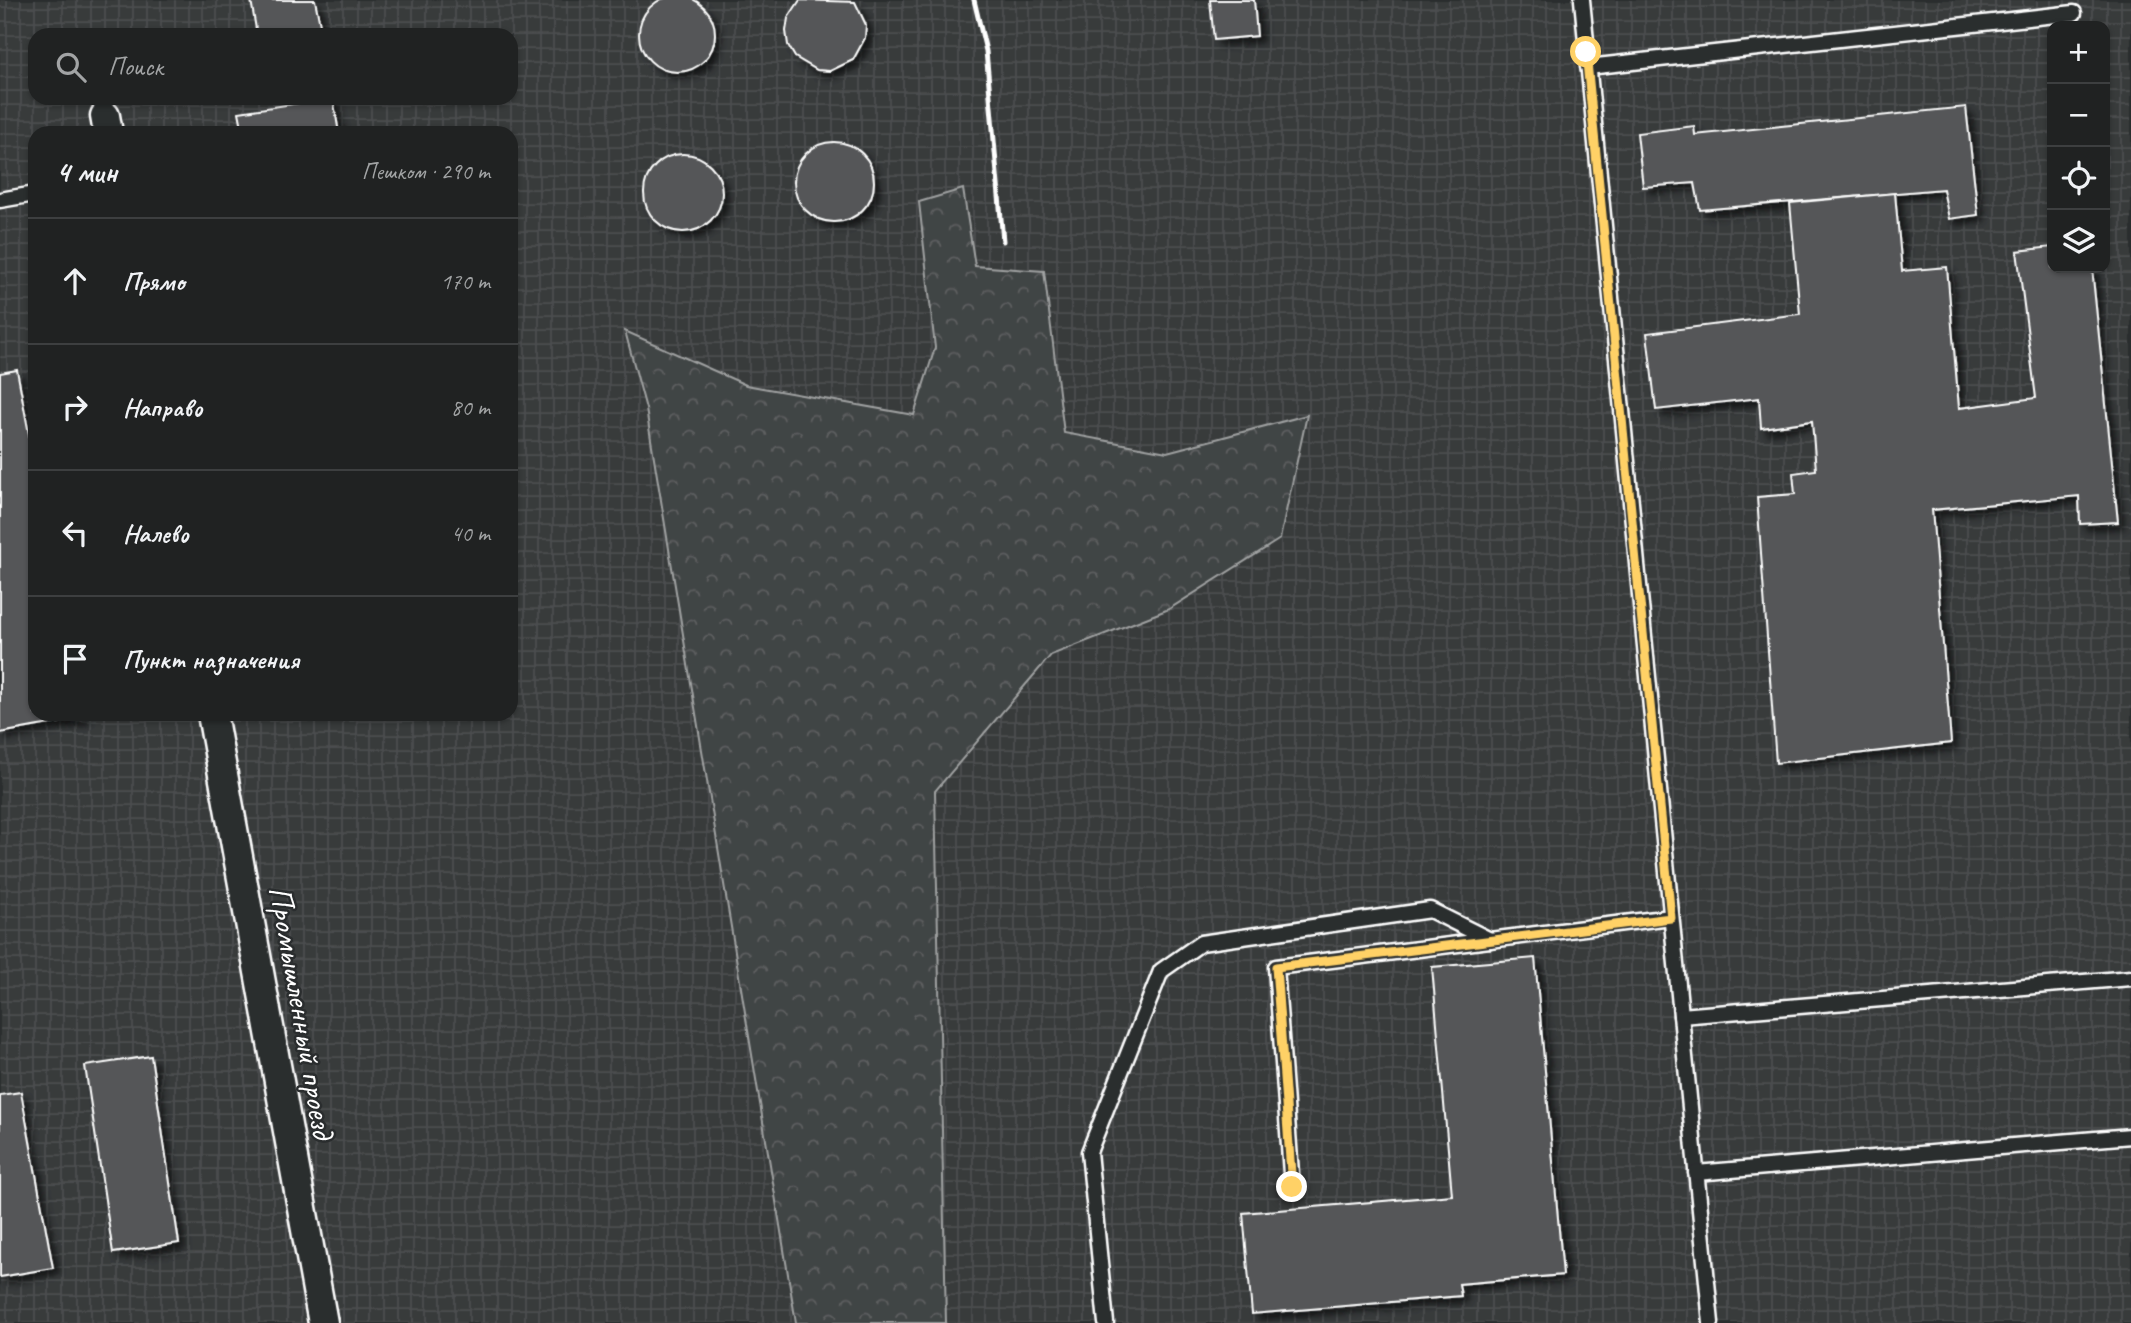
<!DOCTYPE html>
<html lang="ru">
<head>
<meta charset="utf-8">
<style>
	:root { --surface:#202222; --page:#2d2f2f; --text:#f1f3f6; --muted:#a2a4a5; --line:#3d3f40 }
	body { margin:0; font-family:Caveat,sans-serif; background:var(--page); color:var(--text) }
	.controls { position:absolute; right:21px; top:21px; display:grid; overflow:hidden; border-radius:14px; box-shadow:0 2px 5px #0004 }
	.controls button { width:63px; height:63px; display:grid; place-items:center; padding:0; border:0; border-bottom:2px solid var(--line); background:var(--surface); color:var(--text); font:35px sans-serif }
	.stop { position:absolute; width:21px; height:21px; margin:-16px; border:5px solid #ffd166; border-radius:50%; background:#fff }
	.stop.end { background:#ffd166; border-color:#fff; box-shadow:0 2px 7px #0008 }
	.list { margin:0; padding:0; list-style:none }
	h2 { display:flex; justify-content:space-between; align-items:center; height:91px; margin:0; padding:0 28px; font-size:30px }
	h2 small { font-size:23px; font-weight:400; color:var(--muted) }
	.list li { display:grid; grid-template-columns:46px 1fr auto; gap:21px; align-items:center; box-sizing:border-box; height:126px; padding:0 28px; border-top:2px solid var(--line) }
	.list b { display:block; font-size:26px; white-space:nowrap }
	.list em { font-size:23px; font-style:normal; color:var(--muted) }
	.icon { flex:none; width:38px; height:38px; fill:none; stroke:currentColor; stroke-width:2; stroke-linecap:round; stroke-linejoin:round }
	.map { position:relative; flex:none; width:2131px; height:1323px; overflow:hidden }
	.search { position:absolute; background:var(--surface); box-shadow:0 2px 5px #0004; left:28px; top:28px; width:490px; height:77px; display:flex; align-items:center; gap:18px; box-sizing:border-box; padding:0 24px; border-radius:21px; color:var(--muted); font-size:26px }
	.panel { position:absolute; background:var(--surface); box-shadow:0 2px 5px #0004; left:28px; top:126px; width:490px; height:595px; border-radius:21px }
	.map>svg:first-child { display:block }
	.industrial { fill:url(#industrial-grid); fill-rule:evenodd }
	.forest { fill:url(#forest-crowns); stroke:#a0a2a2; stroke-width:2 }
	.building { fill:#555758; stroke:#fff; stroke-width:2; filter:url(#shadow) }
	.lines { fill:none; stroke-linecap:round; stroke-linejoin:round }
	.service-casing { stroke:#fff; stroke-width:19 }
	.minor-casing { stroke:#fff; stroke-width:33 }
	.service { stroke:#2a2d2e; stroke-width:14 }
	.minor { stroke:#2a2d2e; stroke-width:28 }
	.rail { stroke:#fff; stroke-width:5 }
	.route { stroke:#ffd166; stroke-width:9 }
	.labels { text-anchor:middle; dominant-baseline:central; stroke-width:5; stroke-linejoin:round; paint-order:stroke }
	.street-label { font-size:33px; fill:#fff; stroke:#2a2d2e }
</style>
</head>
<body>
<div class="map">
<svg width="2131" height="1323" viewBox="0 0 2131 1323">
	<defs>
		<pattern id="industrial-grid" width="8" height="8" patternUnits="userSpaceOnUse" patternTransform="scale(1.75)"><rect width="8" height="8" fill="#373a3b"/><path d="M0 4h8M4 0v8" fill="none" stroke="#4b4e4f"/></pattern>
		<pattern id="forest-crowns" width="20" height="18" patternUnits="userSpaceOnUse" patternTransform="scale(1.75)"><rect width="20" height="18" fill="#414445"/><path d="M2 6a3 3 0 1 1 6 0M12 15a3 3 0 1 1 6 0" fill="none" stroke="#5e6061"/></pattern>
		<filter id="shadow"><feDropShadow dx="6" dy="6" stdDeviation="3.5" flood-color="#0009"/></filter>
	</defs>
	<rect width="100%" height="100%" fill="#2a2d2e"/>
	<filter id="ink" filterUnits="userSpaceOnUse"><feTurbulence type="fractalNoise" baseFrequency=".0143" numOctaves="2"/><feDisplacementMap in="SourceGraphic" scale="14" xChannelSelector="R" yChannelSelector="G"/><feConvolveMatrix kernelMatrix="1 2 1 2 8 2 1 2 1" color-interpolation-filters="sRGB"/></filter>
	<g filter="url(#ink)">
		<path class="industrial" d="M0 0H2131V1323H0ZM2052 26H2105V268H2052ZM35 35H511V98H35ZM35 133H511V714H35Z"/>
		<polygon class="forest" points="963,189 975,266 1044,271 1064,433 1167,452 1307,415 1280,539 1169,609 1051,655 935,791 946,1323 796,1323 646,409 625,331 746,385 914,415 935,348 919,202"/>
		<g class="building">
			<circle cx="677" cy="34" r="38"/>
			<polygon points="251,0 315,0 322,35 257,35"/>
			<polygon points="800,0 855,2 866,25 865,38 853,60 830,71 817,70 795,57 788,45 786,31 788,18"/>
			<polygon points="1210,0 1254,0 1257,36 1214,40"/>
			<polygon points="333,98 339,133 206,133 242,127 239,112"/>
			<polygon points="1966,107 1978,215 1949,219 1943,189 1700,210 1695,183 1643,187 1637,133 1694,126 1695,135"/>
			<circle cx="834" cy="182" r="40"/>
			<circle cx="683" cy="193" r="39"/>
			<polygon points="1895,193 1902,271 1947,267 1959,408 2036,398 2017,251 2052,247 2052,268 2092,268 2118,522 2080,524 2079,496 1932,510 1951,743 1776,763 1757,497 1795,494 1793,473 1816,470 1812,421 1761,428 1759,398 1656,410 1647,333 1800,314 1790,203"/>
			<polygon points="17,370 35,466 35,714 82,714 83,718 0,733 0,373"/>
			<polygon points="1535,958 1563,1275 1459,1284 1461,1296 1252,1314 1243,1213 1452,1195 1432,967"/>
			<polygon points="151,1056 179,1243 113,1253 85,1066"/>
			<polygon points="21,1092 53,1268 0,1277 0,1095"/>
		</g>
		<g class="lines">
			<g class="service-casing">
				<g id="service">
					<polyline points="1582,0 1711,1323"/>
					<polyline points="1588,67 2074,13"/>
					<polyline points="0,200 35,194"/>
					<polyline points="1681,1016 2131,978"/>
					<polyline points="1696,1173 2131,1136"/>
					<polyline points="1292,1187 1276,967 1671,917"/>
					<polyline points="1106,1323 1089,1152 1161,971 1201,943 1430,910 1490,940"/>
				</g>
			</g>
			<g class="minor-casing">
				<g id="minor">
					<polyline points="105,116 108,133"/>
					<polyline points="212,714 323,1323"/>
				</g>
			</g>
			<use href="#service" class="service"/>
			<use href="#minor" class="minor"/>
			<polyline class="rail" points="974,0 986,51 1003,241"/>
		</g>
	</g>
	<g class="lines" filter="url(#ink)">
		<polyline class="route" points="1292,1187 1276,967 1671,918 1586,52"/>
	</g>
	<g class="labels">
		<g class="street-label">
			<text transform="translate(302 1012) rotate(80)">Промышленный проезд</text>
		</g>
	</g>
</svg>
<div class="controls">
<button>+</button>
<button>−</button>
<button><svg class="icon" aria-label="locate" viewBox="0 0 24 24"><circle cx="12" cy="12" r="6"/><path d="M12 2v4M12 18v4M2 12h4M18 12h4"/></svg></button>
<button><svg class="icon" aria-label="layers" viewBox="0 0 24 24"><path d="M12 4l9 5-9 5-9-5zM3 14l9 5 9-5"/></svg></button>
</div>
<div class="stop" style="left:1586px;top:52px"></div>
<div class="stop end" style="left:1292px;top:1187px"></div>
<div class="search"><svg class="icon" aria-label="search" viewBox="0 0 24 24"><circle cx="10" cy="10" r="6"/><path d="M15 15l6 6"/></svg>Поиск</div>
<section class="panel">
<h2>4 мин<small>Пешком · 290 m</small></h2>
<ul class="list">
<li><svg class="icon" aria-label="ahead" viewBox="0 0 24 24"><path d="M12 20V5M6 11l6-6 6 6"/></svg><div><b>Прямо</b></div><em>170 m</em></li>
<li><svg class="icon" aria-label="right" viewBox="0 0 24 24"><path d="M7 20v-9h11M14 6l5 5-5 5"/></svg><div><b>Направо</b></div><em>80 m</em></li>
<li><svg class="icon" aria-label="left" viewBox="0 0 24 24"><path d="M17 20v-9H6M10 6l-5 5 5 5"/></svg><div><b>Налево</b></div><em>40 m</em></li>
<li><svg class="icon" aria-label="arrive" viewBox="0 0 24 24"><path d="M6 21V4h12l-3 4 3 4H6"/></svg><div><b>Пункт назначения</b></div></li>
</ul>
</section>
</div>
</body>
</html>
